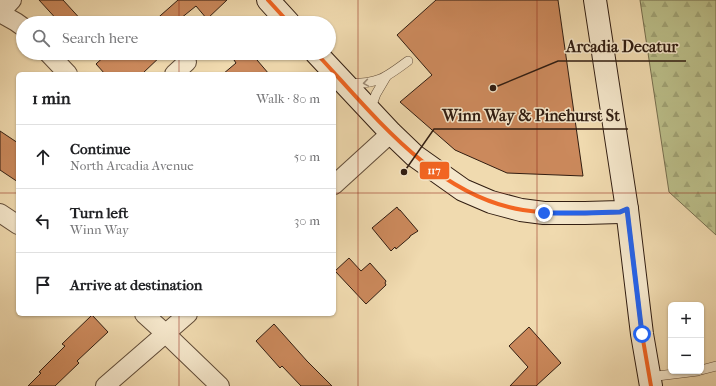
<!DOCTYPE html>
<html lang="en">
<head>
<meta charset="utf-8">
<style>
	:root { --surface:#fff; --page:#f2f2f2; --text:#202124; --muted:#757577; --line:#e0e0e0 }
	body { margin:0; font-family:"IM FELL French Canon",serif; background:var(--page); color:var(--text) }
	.controls { position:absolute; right:12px; bottom:12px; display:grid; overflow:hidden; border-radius:6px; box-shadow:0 1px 3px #0004 }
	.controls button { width:36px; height:36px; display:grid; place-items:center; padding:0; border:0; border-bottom:1px solid var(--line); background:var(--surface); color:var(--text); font:20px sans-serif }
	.stop { position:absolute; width:12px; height:12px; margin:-9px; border:3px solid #2563eb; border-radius:50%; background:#fff }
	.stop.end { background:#2563eb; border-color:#fff; box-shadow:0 1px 4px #0008 }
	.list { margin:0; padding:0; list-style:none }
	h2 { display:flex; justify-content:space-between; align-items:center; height:52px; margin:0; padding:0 16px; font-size:17px }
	h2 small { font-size:13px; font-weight:400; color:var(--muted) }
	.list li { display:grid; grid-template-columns:26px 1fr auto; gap:12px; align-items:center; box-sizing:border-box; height:64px; padding:0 16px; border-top:1px solid var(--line) }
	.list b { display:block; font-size:15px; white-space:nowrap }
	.list p { margin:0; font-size:13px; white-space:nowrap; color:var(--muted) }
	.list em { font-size:13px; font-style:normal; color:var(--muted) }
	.icon { flex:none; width:22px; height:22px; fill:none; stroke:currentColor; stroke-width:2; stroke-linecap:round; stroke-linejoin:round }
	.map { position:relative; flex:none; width:716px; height:386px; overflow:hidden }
	.search { position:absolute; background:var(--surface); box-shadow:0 1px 3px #0004; left:16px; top:16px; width:320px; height:44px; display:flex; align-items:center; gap:10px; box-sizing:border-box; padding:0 14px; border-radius:22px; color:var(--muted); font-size:15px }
	.panel { position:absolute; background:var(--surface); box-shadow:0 1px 3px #0004; left:16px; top:72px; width:320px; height:244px; border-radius:6px }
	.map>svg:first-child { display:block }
	.forest { fill:url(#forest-firs); stroke:#766e4e }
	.building { fill:#cb895c; stroke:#311d11 }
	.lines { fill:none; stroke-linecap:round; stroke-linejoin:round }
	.lane-casing { stroke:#614c38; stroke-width:10 }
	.street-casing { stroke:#614c38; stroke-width:20 }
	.secondary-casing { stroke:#311d11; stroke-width:24 }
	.lane { stroke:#f5e7cb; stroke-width:9 }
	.street { stroke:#f5e7cb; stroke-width:18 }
	.secondary { stroke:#f5e7cb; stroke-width:22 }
	.bus-1-casing { stroke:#f5e7cb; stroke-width:7 }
	.bus-1 { stroke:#f26522; stroke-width:4 }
	.oneway { stroke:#9d8c77 }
	.route { stroke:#2563eb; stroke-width:5 }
	.grid { fill:none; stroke:#8f2418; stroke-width:1; stroke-opacity:0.55 }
	.leader { fill:none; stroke:#311d11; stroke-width:1.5 }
	.callout-dot { fill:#311d11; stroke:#f5e7cb; stroke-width:1.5 }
	.callout-label { font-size:16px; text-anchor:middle; font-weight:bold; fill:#311d11; stroke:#f5e7cb; stroke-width:3; stroke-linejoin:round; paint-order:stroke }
	.line-badge { stroke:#f5e7cb; stroke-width:1.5 }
	.badge-label { font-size:11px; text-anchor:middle; font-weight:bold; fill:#fff }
</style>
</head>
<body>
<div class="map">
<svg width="716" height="386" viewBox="0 0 716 386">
	<defs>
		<pattern id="forest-firs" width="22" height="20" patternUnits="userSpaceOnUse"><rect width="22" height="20" fill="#bbbf8a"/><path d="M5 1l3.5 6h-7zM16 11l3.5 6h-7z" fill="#a1a476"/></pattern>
	</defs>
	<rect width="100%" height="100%" fill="#f0daaf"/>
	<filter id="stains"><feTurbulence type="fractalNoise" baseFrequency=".005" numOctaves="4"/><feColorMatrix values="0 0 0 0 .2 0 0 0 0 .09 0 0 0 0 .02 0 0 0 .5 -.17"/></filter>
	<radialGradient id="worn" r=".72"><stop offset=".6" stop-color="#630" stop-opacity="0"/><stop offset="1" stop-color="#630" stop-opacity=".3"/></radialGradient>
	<polygon class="forest" points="640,0 716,0 716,235 669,192"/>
	<g class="building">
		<polygon points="39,0 63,0 84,23 60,23"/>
		<polygon points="178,0 227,0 207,19 196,6 175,23 152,23"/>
		<polygon points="436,0 558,0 583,176 507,173 455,150 400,102 432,75 397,35"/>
		<polygon points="108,53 164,53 142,74 105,74 96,64"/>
		<polygon points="242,53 251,53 269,74 223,74 236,63 234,60"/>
		<polygon points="0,131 18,143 18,182 0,170"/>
		<polygon points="397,207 399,210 400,210 418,231 410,236 410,237 396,249 395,247 391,251 372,228"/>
		<polygon points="349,258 361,271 370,263 386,281 385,283 386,285 366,304 335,271"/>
		<polygon points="92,315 108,332 77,361 79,363 55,386 28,386 41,373 39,372 65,346 62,344"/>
		<polygon points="274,324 307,361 332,386 301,386 282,366 280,368 256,341"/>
		<polygon points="529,327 561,363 536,386 510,386 528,367 509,346"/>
	</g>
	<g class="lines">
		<g class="lane-casing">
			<g id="lane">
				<path d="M349 84C379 83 384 79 408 61"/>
				<polyline points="370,110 376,94 386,77"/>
				<polyline points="701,370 716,366"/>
				<polyline points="649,377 698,371"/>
			</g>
		</g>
		<g class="street-casing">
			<g id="street">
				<polyline points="0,13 16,22 23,27"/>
				<polyline points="0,13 12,0"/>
				<polyline points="48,53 68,74"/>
				<polyline points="174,74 187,62"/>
				<polyline points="334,185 391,133"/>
				<polyline points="0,213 18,225"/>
				<polyline points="144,314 165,333 220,386"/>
				<polyline points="105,386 188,314"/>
			</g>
		</g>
		<g class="secondary-casing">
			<g id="secondary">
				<polyline points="268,0 289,23"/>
				<polyline points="595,0 627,209 642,334 651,386"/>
				<polyline points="316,53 391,133 415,156 463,190 491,202 521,210 544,213 585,213 620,212 627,209"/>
			</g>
		</g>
		<use href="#lane" class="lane"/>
		<use href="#street" class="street"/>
		<use href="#secondary" class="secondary"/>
		<g class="bus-1-casing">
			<g id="bus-1">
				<polyline points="268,0 289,23"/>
				<path d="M316 53C373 114 435 196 523 210 555 215 588 213 620 212L627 209 642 334 651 386"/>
			</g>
		</g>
		<use href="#bus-1" class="bus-1"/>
	</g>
	<defs><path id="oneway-chevron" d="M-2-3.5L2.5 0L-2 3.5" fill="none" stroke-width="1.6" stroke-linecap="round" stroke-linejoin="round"/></defs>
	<use class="oneway" href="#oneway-chevron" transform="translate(366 83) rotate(171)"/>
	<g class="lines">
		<polyline class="route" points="544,213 585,213 620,212 627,209 642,334"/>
	</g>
	<path class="grid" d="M179 0V23M358 0V386M537 0V386M179 53V74M0 193H18M334 193H716M179 314V386"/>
	<path class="leader" d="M493 88L558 61H686M404 172L434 129H628"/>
	<g class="callout-dot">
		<circle cx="493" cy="88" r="4"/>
		<circle cx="404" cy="172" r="4"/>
	</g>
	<g class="callout-label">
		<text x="622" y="52">Arcadia Decatur</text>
		<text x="531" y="121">Winn Way &amp; Pinehurst St</text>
	</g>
	<rect class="line-badge" x="419" y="161" width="31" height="19" rx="4" fill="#f26522"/>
	<g class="badge-label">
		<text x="434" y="174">117</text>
	</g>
	<rect width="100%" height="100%" filter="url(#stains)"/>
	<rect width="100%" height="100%" fill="url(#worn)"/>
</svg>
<div class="controls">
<button>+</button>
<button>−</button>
</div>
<div class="stop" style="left:642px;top:334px"></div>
<div class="stop end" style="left:544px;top:213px"></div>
<div class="search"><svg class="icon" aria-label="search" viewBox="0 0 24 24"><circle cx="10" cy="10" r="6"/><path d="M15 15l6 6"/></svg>Search here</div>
<section class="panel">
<h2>1 min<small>Walk · 80 m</small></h2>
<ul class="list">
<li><svg class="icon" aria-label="ahead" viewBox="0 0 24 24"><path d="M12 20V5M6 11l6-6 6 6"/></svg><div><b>Continue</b><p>North Arcadia Avenue</p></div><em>50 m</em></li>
<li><svg class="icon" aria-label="left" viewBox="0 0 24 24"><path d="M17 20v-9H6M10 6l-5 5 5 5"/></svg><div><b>Turn left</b><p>Winn Way</p></div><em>30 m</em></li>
<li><svg class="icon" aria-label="arrive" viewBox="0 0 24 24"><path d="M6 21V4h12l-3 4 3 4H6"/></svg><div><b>Arrive at destination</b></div></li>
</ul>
</section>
</div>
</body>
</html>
